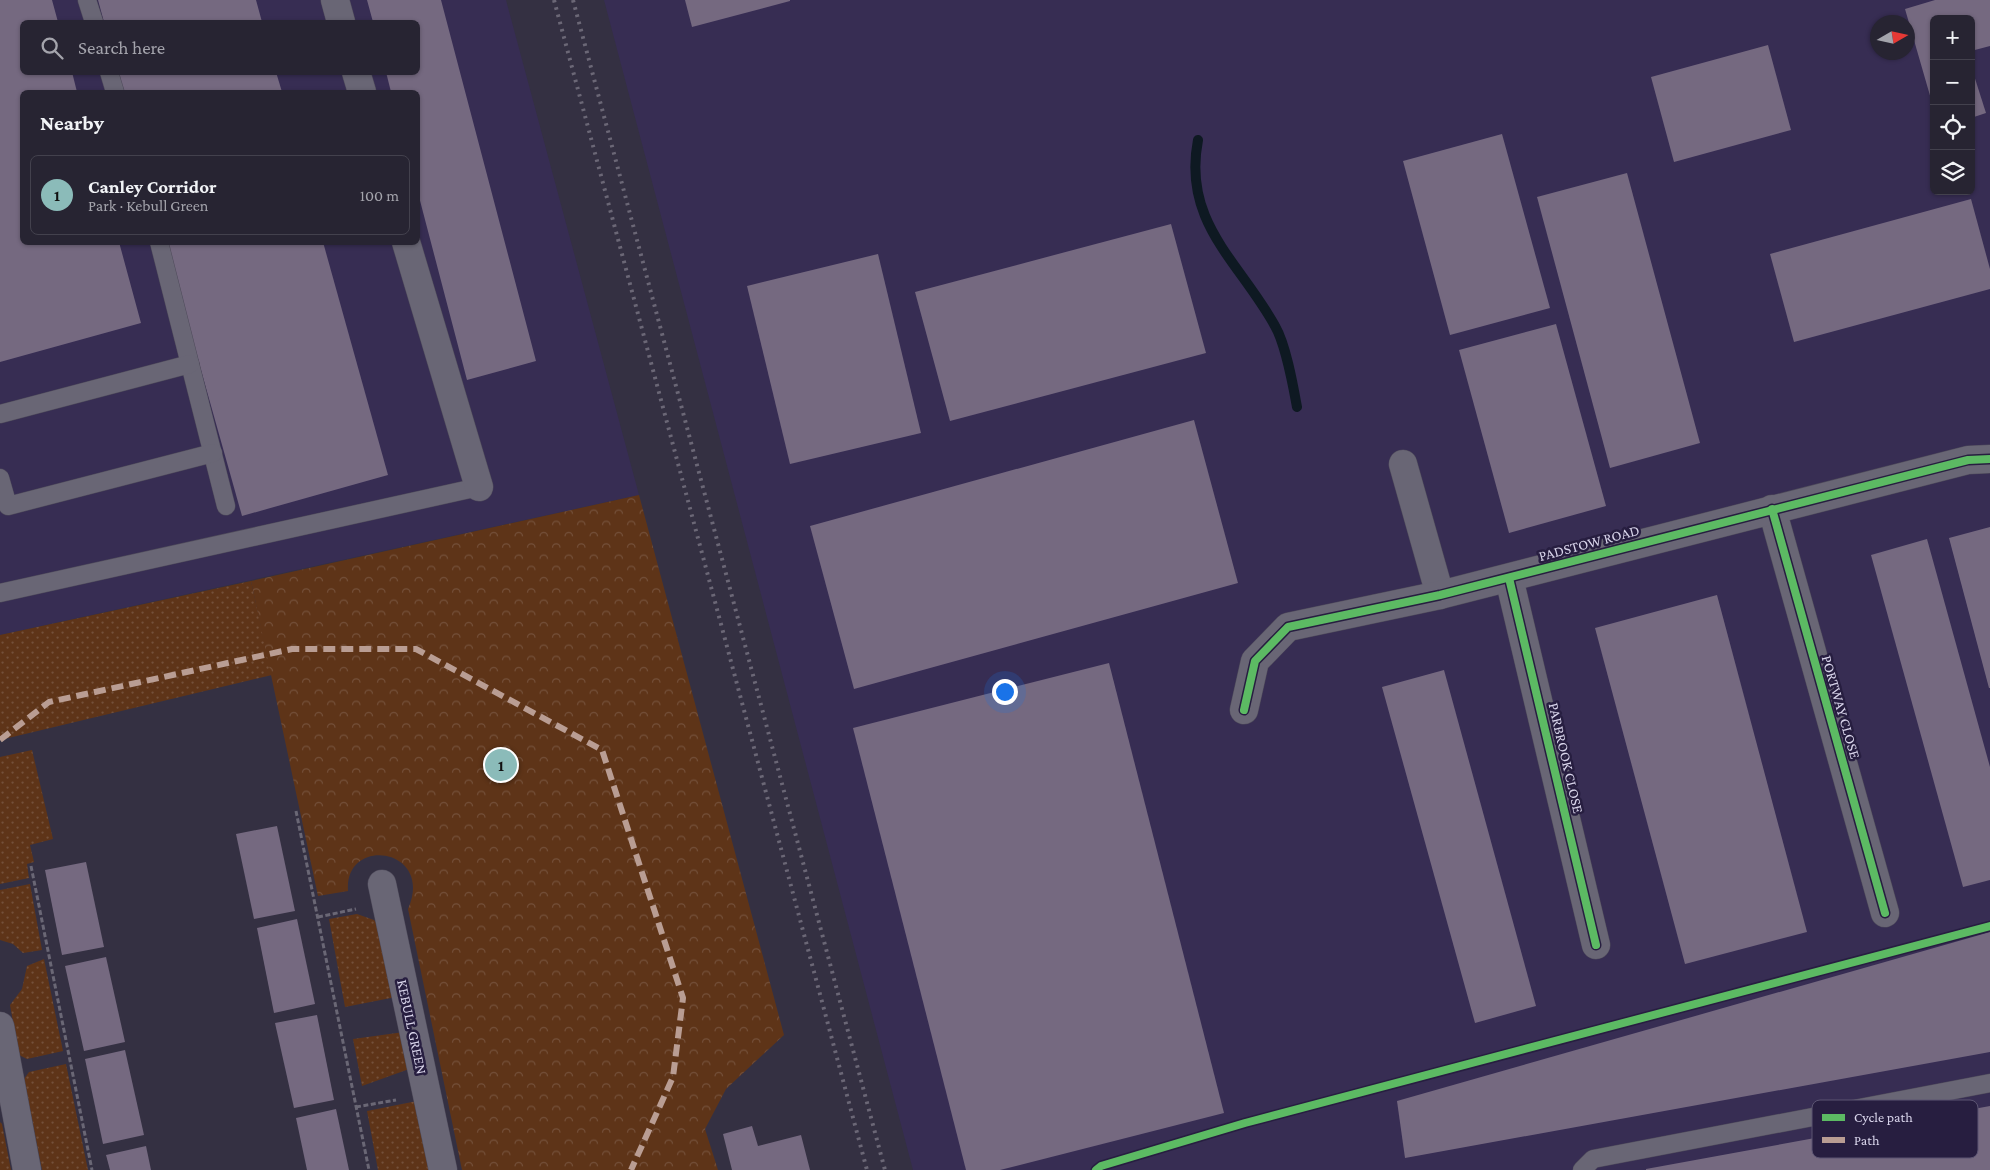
<!DOCTYPE html>
<html lang="en">
<head>
<meta charset="utf-8">
<style>
	:root { --surface:#272432; --page:#2f2c3a; --text:#f1f3f6; --muted:#a4a4ac; --line:#43414d; --accent:#8bbbb9 }
	body { margin:0; font-family:"Crimson Pro",serif; background:var(--page); color:var(--text) }
	.controls { position:absolute; right:15px; top:15px; display:grid; overflow:hidden; border-radius:8px; box-shadow:0 1px 4px #0004 }
	.controls button { width:45px; height:45px; display:grid; place-items:center; padding:0; border:0; border-bottom:1px solid var(--line); background:var(--surface); color:var(--text); font:25px sans-serif }
	.compass { position:absolute; left:1870px; top:15px; width:45px; height:45px; border-radius:50%; background:var(--surface); box-shadow:0 1px 4px #0004; rotate:81deg }
	.you { position:absolute; left:1004px; top:691px; width:18px; height:18px; margin:-12px; border:4px solid #fff; border-radius:50%; background:#1a73e8; box-shadow:0 0 0 8px #1a73e833 }
	.badge { display:grid; place-items:center; width:32px; height:32px; border-radius:50%; background:var(--accent); color:#111; font-size:16px; font-weight:700 }
	.pin { position:absolute; translate:-50% -50%; border:2px solid #fff; box-shadow:0 1px 5px #0006 }
	.list { margin:0; padding:0; list-style:none }
	h2 { display:flex; justify-content:space-between; align-items:center; height:65px; margin:0; padding:0 20px; font-size:21px }
	h2 small { font-size:16px; font-weight:400; color:var(--muted) }
	.list li { display:grid; grid-template-columns:32px 1fr auto; gap:15px; align-items:center; box-sizing:border-box; height:80px; margin:0 10px 10px; padding:0 10px; border:1px solid var(--line); border-radius:8px }
	.list b { display:block; font-size:19px; white-space:nowrap }
	.list p { margin:0; font-size:16px; white-space:nowrap; color:var(--muted) }
	.list em { font-size:16px; font-style:normal; color:var(--muted) }
	.icon { flex:none; width:28px; height:28px; fill:none; stroke:currentColor; stroke-width:2; stroke-linecap:round; stroke-linejoin:round }
	.map { position:relative; flex:none; width:1990px; height:1170px; overflow:hidden }
	.search { position:absolute; background:var(--surface); box-shadow:0 1px 4px #0004; left:20px; top:20px; width:400px; height:55px; display:flex; align-items:center; gap:12px; box-sizing:border-box; padding:0 18px; border-radius:8px; color:var(--muted); font-size:19px }
	.panel { position:absolute; background:var(--surface); box-shadow:0 1px 4px #0004; left:20px; top:90px; width:400px; height:155px; border-radius:8px }
	.map>svg:first-child { display:block }
	.built { fill:#372d53; fill-rule:evenodd }
	.grass { fill:url(#grass-dots) }
	.park { fill:url(#park-crowns) }
	.lines { fill:none; stroke-linecap:round; stroke-linejoin:round }
	.stream { stroke:#0e1922; stroke-width:10 }
	.building { fill:#756980 }
	.lane-casing { stroke:#4f4b5b; stroke-width:19 }
	.street-casing { stroke:#4f4b5b; stroke-width:29 }
	.path { stroke:#6a6775; stroke-width:3; stroke-dasharray:5 2.5; stroke-linecap:butt }
	.lane { stroke:#696675; stroke-width:18 }
	.street { stroke:#696675; stroke-width:28 }
	.rail { stroke:#6b6776; stroke-width:4; stroke-dasharray:2.5 5; stroke-linecap:butt }
	.quiet { stroke:#b99d93; stroke-width:6; stroke-dasharray:12 6; stroke-linecap:butt }
	.cycleway-casing { stroke:#271e40; stroke-width:11 }
	.cycleway { stroke:#5cba63; stroke-width:8 }
	.labels { text-anchor:middle; dominant-baseline:central; stroke-width:5; stroke-linejoin:round; paint-order:stroke }
	.street-label { font-size:15px; fill:#d8d4ea; stroke:#271e40 }
	.key { fill:#271e40; stroke:#5c5573; stroke-width:1 }
	.key-label { font-size:14px; fill:#d8d4ea }
</style>
</head>
<body>
<div class="map">
<svg width="1990" height="1170" viewBox="0 0 1990 1170">
	<defs>
		<pattern id="grass-dots" width="8" height="8" patternUnits="userSpaceOnUse" patternTransform="scale(1.25)"><rect width="8" height="8" fill="#5e3418"/><path d="M2 2h.1M6 6h.1" fill="none" stroke="#74503a" stroke-width="1.8" stroke-linecap="round"/></pattern>
		<pattern id="park-crowns" width="20" height="18" patternUnits="userSpaceOnUse" patternTransform="scale(1.25)"><rect width="20" height="18" fill="#5e3418"/><path d="M2 6a3 3 0 1 1 6 0M12 15a3 3 0 1 1 6 0" fill="none" stroke="#74503a"/></pattern>
	</defs>
	<rect width="100%" height="100%" fill="#343042"/>
	<g class="built">
		<path d="M0 0H506L639 495 0 635ZM22 22H418V72H22ZM22 92H418V242H22Z"/>
		<path d="M604 0H1990V1170H913ZM1934 19H1971V191H1934ZM1878 22H1908V52H1878Z"/>
	</g>
	<g class="grass">
		<polygon points="251,581 272,675 0,740 0,635"/>
		<polygon points="32,750 53,839 30,845 34,862 27,864 29,878 0,884 0,757"/>
		<polygon points="30,884 42,950 23,953 13,944 0,940 0,890"/>
		<polygon points="357,914 374,920 378,925 396,997 345,1007 329,919"/>
		<polygon points="44,959 63,1051 27,1059 19,1055 10,1005 22,989 27,966"/>
		<polygon points="404,1032 412,1068 362,1086 353,1039"/>
		<polygon points="66,1064 88,1170 42,1170 24,1079 29,1072"/>
		<polygon points="417,1101 430,1170 378,1170 367,1111"/>
		<polygon points="0,1122 2,1124 11,1170 0,1170"/>
	</g>
	<path class="park" d="M639 495 784 1035 726 1089 705 1129 718 1170H462L408 909C435 848 344 835 348 891L318 896 251 581Z"/>
	<g class="lines">
		<path class="stream" d="M1198 140C1182 223 1240 262 1275 326 1286 345 1293 385 1297 407"/>
	</g>
	<g class="building">
		<polygon points="0,0 52,0 58,22 22,22 22,72 72,72 77,92 22,92 22,242 119,242 141,323 0,362"/>
		<polygon points="98,0 256,0 262,22 104,22"/>
		<polygon points="367,0 441,0 536,361 467,380 418,193 418,92 391,92 386,72 418,72 418,22 373,22"/>
		<polygon points="685,0 790,0 790,1 692,27"/>
		<polygon points="1935,0 1990,0 1990,46 1971,51 1971,19 1934,19 1933,106 1905,9"/>
		<polygon points="1768,45 1791,130 1674,162 1651,77"/>
		<polygon points="1971,66 1986,113 1971,118"/>
		<polygon points="118,72 276,72 282,92 124,92"/>
		<polygon points="1502,134 1550,308 1450,335 1403,161"/>
		<polygon points="1627,173 1700,443 1610,468 1537,197"/>
		<polygon points="1971,199 1990,269 1990,289 1794,342 1770,254"/>
		<polygon points="1171,224 1206,353 950,421 915,292"/>
		<polygon points="165,242 323,242 388,475 242,516"/>
		<polygon points="878,254 921,433 790,464 747,286"/>
		<polygon points="1556,324 1606,506 1509,533 1459,350"/>
		<polygon points="1194,420 1238,583 854,689 810,526"/>
		<polygon points="1990,527 1990,688 1989,688 1949,538"/>
		<polygon points="1927,539 1990,767 1990,880 1963,887 1871,555"/>
		<polygon points="1717,595 1807,932 1685,964 1595,628"/>
		<polygon points="1109,663 1224,1113 1000,1170 966,1170 853,728"/>
		<polygon points="1444,670 1536,1006 1475,1023 1382,687"/>
		<polygon points="277,826 295,911 254,919 236,834"/>
		<polygon points="86,862 104,947 62,955 45,870"/>
		<polygon points="297,919 315,1004 274,1013 257,928"/>
		<polygon points="1990,932 1990,1052 1405,1158 1397,1101"/>
		<polygon points="106,957 125,1042 84,1051 65,966"/>
		<polygon points="317,1015 334,1100 294,1108 275,1023"/>
		<polygon points="125,1050 144,1135 103,1144 85,1059"/>
		<polygon points="1990,1106 1990,1170 1646,1170 1646,1169"/>
		<polygon points="336,1109 349,1170 307,1170 296,1118"/>
		<polygon points="752,1126 758,1146 801,1135 810,1170 732,1170 723,1134"/>
		<polygon points="146,1146 151,1170 110,1170 106,1155"/>
	</g>
	<g class="lines">
		<g class="lane-casing">
			<g id="lane">
				<polyline points="87,0 94,22"/>
				<polyline points="109,72 115,92"/>
				<polyline points="159,242 226,506"/>
				<polyline points="0,414 190,364"/>
				<polyline points="0,478 8,506 213,453"/>
				<polyline points="0,593 479,487"/>
				<polyline points="1582,1170 1593,1159 1990,1083"/>
			</g>
		</g>
		<g class="street-casing">
			<g id="street">
				<polyline points="335,0 341,22"/>
				<polyline points="356,72 362,92"/>
				<polyline points="406,242 479,487"/>
				<polyline points="1403,464 1440,595"/>
				<polyline points="1772,509 1885,913"/>
				<polyline points="1509,578 1596,945"/>
				<polyline points="1244,710 1255,661 1288,627 1440,595 1968,460 1990,459"/>
				<polyline points="382,884 443,1170"/>
				<polyline points="0,1026 27,1170"/>
			</g>
		</g>
		<g class="path">
			<polyline points="296,811 369,1170"/>
			<polyline points="31,866 92,1170"/>
			<polyline points="318,917 356,909"/>
			<polyline points="356,1107 396,1100"/>
		</g>
		<use href="#lane" class="lane"/>
		<use href="#street" class="street"/>
		<g class="rail">
			<polyline points="554,0 867,1170"/>
			<polyline points="573,0 885,1170"/>
		</g>
		<polyline class="quiet" points="0,740 49,702 292,649 416,649 602,750 683,998 673,1077 631,1170"/>
		<g class="cycleway-casing">
			<g id="cycleway">
				<polyline points="1772,509 1885,913"/>
				<polyline points="1509,578 1596,945"/>
				<polyline points="1244,710 1255,661 1288,627 1440,595 1968,460 1990,459"/>
				<polyline points="1096,1170 1101,1166 1245,1123 1990,926"/>
			</g>
		</g>
		<use href="#cycleway" class="cycleway"/>
	</g>
	<g class="labels">
		<g class="street-label">
			<text transform="translate(1589 543) rotate(-15)">PADSTOW ROAD</text>
			<text transform="translate(1841 707) rotate(74)">PORTWAY CLOSE</text>
			<text transform="translate(1566 758) rotate(77)">PARBROOK CLOSE</text>
			<text transform="translate(412 1027) rotate(78)">KEBULL GREEN</text>
		</g>
	</g>
	<rect x="1812" y="1100" width="166" height="58" rx="8" class="key"/>
	<rect x="1822" y="1114" width="23" height="7" fill="#5cba63"/>
	<rect x="1822" y="1137" width="23" height="6" fill="#b99d93"/>
	<g class="key-label">
		<text x="1854" y="1122">Cycle path</text>
		<text x="1854" y="1145">Path</text>
	</g>
</svg>
<div class="controls">
<button>+</button>
<button>−</button>
<button><svg class="icon" aria-label="locate" viewBox="0 0 24 24"><circle cx="12" cy="12" r="6"/><path d="M12 2v4M12 18v4M2 12h4M18 12h4"/></svg></button>
<button><svg class="icon" aria-label="layers" viewBox="0 0 24 24"><path d="M12 4l9 5-9 5-9-5zM3 14l9 5 9-5"/></svg></button>
</div>
<svg class="compass" viewBox="-18 -18 36 36"><path d="M0-13l5 13h-10z" fill="#e53935"/><path d="M0 13l5-13h-10z" fill="#a4a4ac"/></svg>
<div class="you"></div>
<div class="pin badge" style="left:501px;top:765px">1</div>
<div class="search"><svg class="icon" aria-label="search" viewBox="0 0 24 24"><circle cx="10" cy="10" r="6"/><path d="M15 15l6 6"/></svg>Search here</div>
<section class="panel">
<h2>Nearby<small></small></h2>
<ul class="list">
<li><span class="badge">1</span><div><b>Canley Corridor</b><p>Park · Kebull Green</p></div><em>100 m</em></li>
</ul>
</section>
</div>
</body>
</html>
